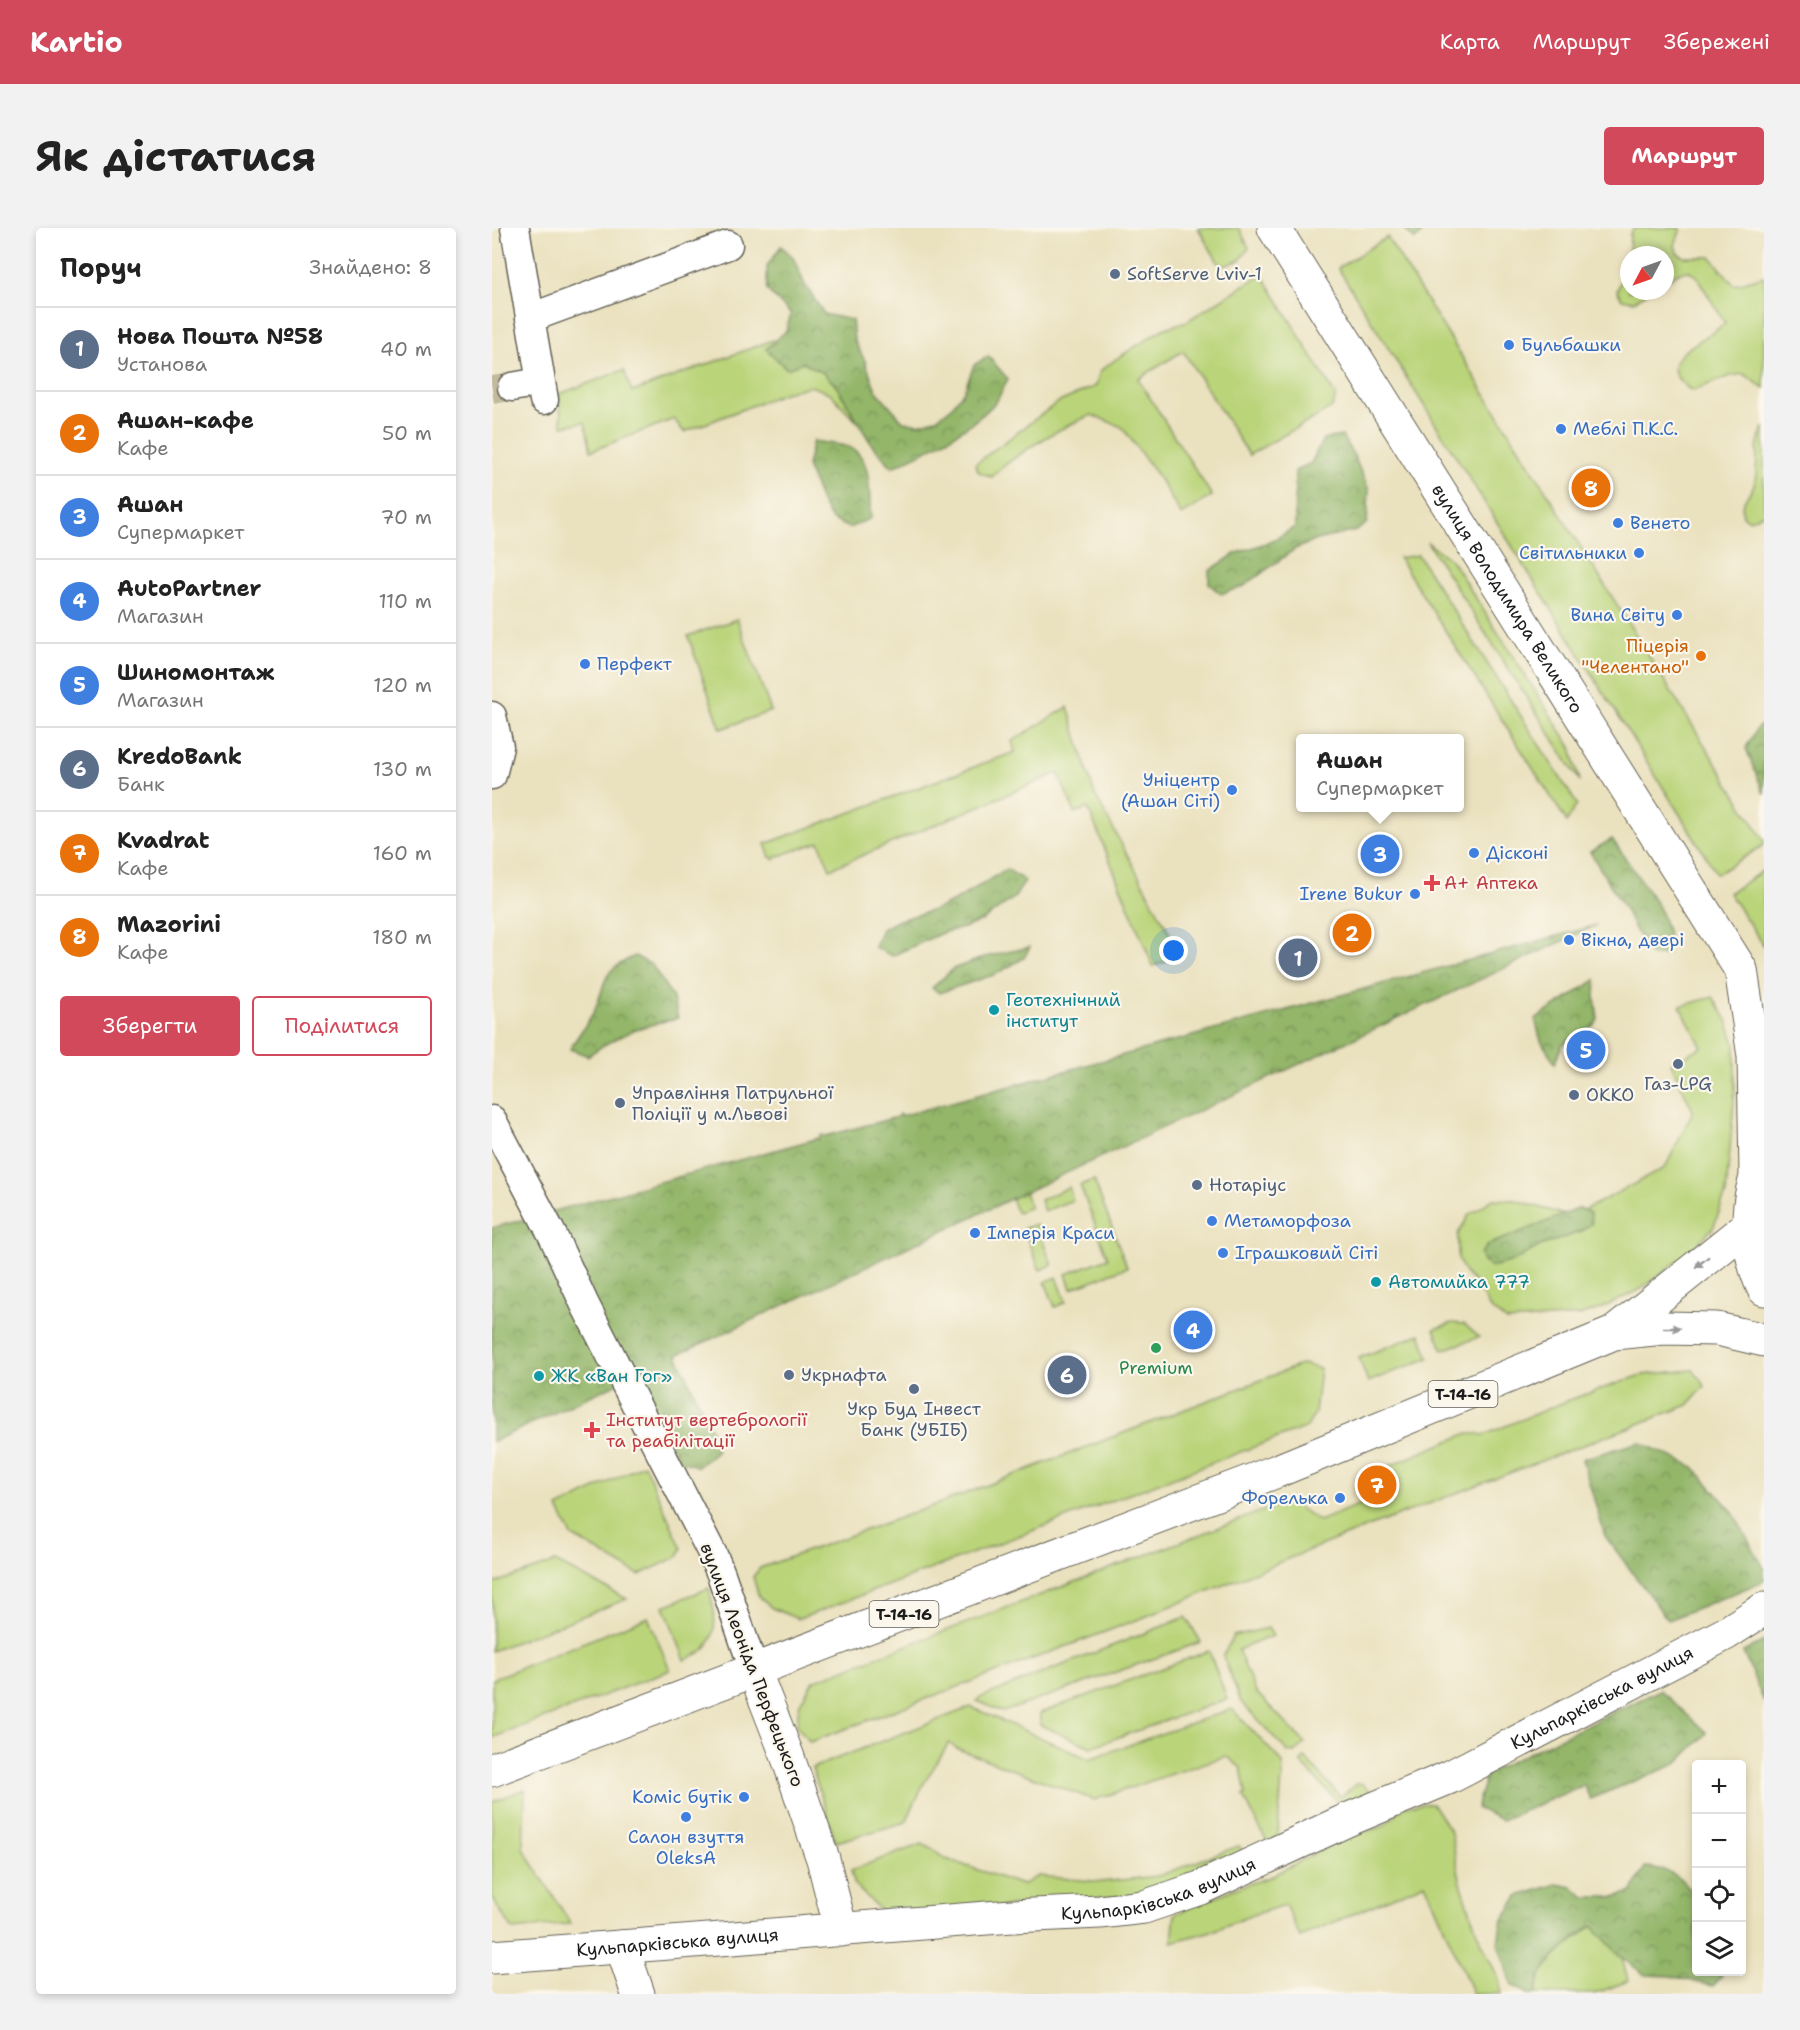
<!DOCTYPE html>
<html lang="uk">
<head>
<meta charset="utf-8">
<style>
	:root { --surface:#fff; --page:#f2f2f2; --text:#222; --muted:#767676; --line:#e0e0e0; --accent:#d1495b }
	body { margin:0; font-family:"Shantell Sans",sans-serif; background:var(--page); color:var(--text) }
	.controls { position:absolute; right:18px; bottom:18px; display:grid; overflow:hidden; border-radius:6px; box-shadow:0 3px 9px #0003 }
	.controls button { width:54px; height:54px; display:grid; place-items:center; padding:0; border:0; border-bottom:2px solid var(--line); background:var(--surface); color:var(--text); font:30px sans-serif }
	.compass { position:absolute; left:1128px; top:18px; width:54px; height:54px; border-radius:50%; background:var(--surface); box-shadow:0 3px 9px #0003; rotate:229deg }
	.you { position:absolute; left:682px; top:723px; width:21px; height:21px; margin:-15px; border:4px solid #fff; border-radius:50%; background:#1a73e8; box-shadow:0 0 0 9px #1a73e833 }
	.badge { display:grid; place-items:center; width:39px; height:39px; border-radius:50%; background:var(--accent); color:#fff; font-size:20px; font-weight:700 }
	.pin { position:absolute; translate:-50% -50%; border:3px solid #fff; box-shadow:0 2px 6px #0006 }
	.popup { position:absolute; left:804px; top:506px; width:168px; height:78px; box-sizing:border-box; display:grid; place-content:center; border-radius:6px; background:var(--surface); filter:drop-shadow(0 2px 4px #0005); font-size:20px; white-space:nowrap; color:var(--muted) }
	.popup b { font-size:22px; color:var(--text) }
	.popup::after { content:''; position:absolute; left:50%; top:100%; margin-left:-12px; border:12px solid transparent; border-top-color:var(--surface) }
	.list { margin:0; padding:0; list-style:none }
	h2 { display:flex; justify-content:space-between; align-items:center; height:78px; margin:0; padding:0 24px; font-size:26px }
	h2 small { font-size:20px; font-weight:400; color:var(--muted) }
	.list li { display:grid; grid-template-columns:39px 1fr auto; gap:18px; align-items:center; box-sizing:border-box; height:84px; padding:0 24px; border-top:2px solid var(--line) }
	.list b { display:block; font-size:22px; white-space:nowrap }
	.list p { margin:0; font-size:20px; white-space:nowrap; color:var(--muted) }
	.list em { font-size:20px; font-style:normal; color:var(--muted) }
	.actions { display:flex; gap:12px; padding:18px 24px }
	.actions a { flex:1; padding:14px 0; border:2px solid var(--accent); border-radius:6px; text-align:center; font-size:21px; color:var(--accent) }
	.actions .main { background:var(--accent); color:#fff }
	.icon { flex:none; width:33px; height:33px; fill:none; stroke:currentColor; stroke-width:2; stroke-linecap:round; stroke-linejoin:round }
	.map { position:relative; flex:none; width:1272px; height:1766px; overflow:hidden; border-radius:6px }
	header { display:flex; align-items:center; gap:36px; box-sizing:border-box; height:84px; padding:0 30px; background:var(--accent); color:#fff }
	header strong { font-size:28px }
	nav { display:flex; gap:33px; margin-inline-start:auto; font-size:21px }
	.intro { display:flex; align-items:center; justify-content:space-between; box-sizing:border-box; height:144px; padding:0 36px }
	h1 { margin:0; font-size:42px }
	.button { padding:15px 27px; border-radius:6px; background:var(--accent); color:#fff; font-size:21px; font-weight:700 }
	main { display:flex; gap:36px; padding:0 36px }
	aside { flex:1; background:var(--surface); border-radius:6px; box-shadow:0 3px 9px #0003 }
	.map>svg:first-child { display:block }
	.green { fill:#bad479; stroke:#6b784a; stroke-width:1.5 }
	.forest { fill:url(#forest-crowns); stroke:#586942; stroke-width:1.5 }
	.lines { fill:none; stroke-linecap:round; stroke-linejoin:round }
	.minor-tunnel { stroke:#c1ba9e; stroke-width:28; stroke-dasharray:28 14; stroke-linecap:butt }
	.minor-casing { stroke:#646155; stroke-width:31 }
	.tertiary-casing { stroke:#646155; stroke-width:35 }
	.secondary-casing { stroke:#646155; stroke-width:35 }
	.primary-casing { stroke:#646155; stroke-width:35 }
	.minor { stroke:#fff; stroke-width:28 }
	.tertiary { stroke:#fff; stroke-width:33 }
	.secondary { stroke:#fff; stroke-width:33 }
	.primary { stroke:#fff; stroke-width:33 }
	.oneway { fill:#999 }
	.service-dot { fill:#5c6f8a; stroke:#fbf7ec; stroke-width:2 }
	.shop-dot { fill:#3f7fe0; stroke:#fbf7ec; stroke-width:2 }
	.food-dot { fill:#e8710a; stroke:#fbf7ec; stroke-width:2 }
	.health-dot { fill:#e0444e; stroke:#fbf7ec; stroke-width:2 }
	.culture-dot { fill:#0f9aa8; stroke:#fbf7ec; stroke-width:2 }
	.leisure-dot { fill:#2e9e5b; stroke:#fbf7ec; stroke-width:2 }
	.labels { text-anchor:middle; dominant-baseline:central; stroke-width:4.5; stroke-linejoin:round; paint-order:stroke }
	.shield { fill:#fbf7ec; stroke:#5f5e5a; stroke-width:1.5 }
	.shield-label { font-size:16px; font-weight:bold; fill:#1c1c1c }
	.service-label { font-size:18px; fill:#4e5e75; stroke:#fbf7ec; text-anchor:start }
	.shop-label { font-size:18px; fill:#366cbe; stroke:#fbf7ec; text-anchor:start }
	.street-label { font-size:18px; fill:#1c1c1c; stroke:#fbf7ec }
	.food-label { font-size:18px; fill:#c56008; stroke:#fbf7ec; text-anchor:end }
	.health-label { font-size:18px; fill:#be3a42; stroke:#fbf7ec; text-anchor:start }
	.culture-label { font-size:18px; fill:#0d838f; stroke:#fbf7ec; text-anchor:start }
	.leisure-label { font-size:18px; fill:#27864d; stroke:#fbf7ec }
</style>
</head>
<body>
<header>
<strong>Kartio</strong>
<nav><a>Карта</a><a>Маршрут</a><a>Збережені</a></nav>
</header>
<div class="intro"><h1>Як дістатися</h1><a class="button">Маршрут</a></div>
<main>
<aside>
<h2>Поруч<small>Знайдено: 8</small></h2>
<ul class="list">
<li><span class="badge" style="background:#5c6f8a">1</span><div><b>Нова Пошта №58</b><p>Установа</p></div><em>40 m</em></li>
<li><span class="badge" style="background:#e8710a">2</span><div><b>Ашан-кафе</b><p>Кафе</p></div><em>50 m</em></li>
<li><span class="badge" style="background:#3f7fe0">3</span><div><b>Ашан</b><p>Супермаркет</p></div><em>70 m</em></li>
<li><span class="badge" style="background:#3f7fe0">4</span><div><b>AutoPartner</b><p>Магазин</p></div><em>110 m</em></li>
<li><span class="badge" style="background:#3f7fe0">5</span><div><b>Шиномонтаж</b><p>Магазин</p></div><em>120 m</em></li>
<li><span class="badge" style="background:#5c6f8a">6</span><div><b>KredoBank</b><p>Банк</p></div><em>130 m</em></li>
<li><span class="badge" style="background:#e8710a">7</span><div><b>Kvadrat</b><p>Кафе</p></div><em>160 m</em></li>
<li><span class="badge" style="background:#e8710a">8</span><div><b>Mazorini</b><p>Кафе</p></div><em>180 m</em></li>
</ul>
<div class="actions"><a class="main">Зберегти</a><a>Поділитися</a></div>
</aside>
<div class="map">
<svg width="1272" height="1766" viewBox="0 0 1272 1766">
	<defs>
		<pattern id="forest-crowns" width="20" height="18" patternUnits="userSpaceOnUse" patternTransform="scale(1.5)"><rect width="20" height="18" fill="#93b669"/><path d="M2 6a3 3 0 1 1 6 0M12 15a3 3 0 1 1 6 0" fill="none" stroke="#779356"/></pattern>
	</defs>
	<rect width="100%" height="100%" fill="#fbf7ec"/>
	<filter id="ink" filterUnits="userSpaceOnUse"><feTurbulence type="fractalNoise" baseFrequency=".0167" numOctaves="2"/><feDisplacementMap in="SourceGraphic" scale="12" xChannelSelector="R" yChannelSelector="G"/><feConvolveMatrix kernelMatrix="1 2 1 2 8 2 1 2 1" color-interpolation-filters="sRGB"/></filter>
	<filter id="wash" filterUnits="userSpaceOnUse"><feTurbulence type="fractalNoise" baseFrequency=".008" numOctaves="4" result="noise"/><feDisplacementMap in="SourceGraphic" scale="24" xChannelSelector="R" yChannelSelector="G"/><feGaussianBlur stdDeviation="1.35" result="paint"/><feColorMatrix in="noise" values="0 0 0 0 0 0 0 0 0 0 0 0 0 0 0 0 0 1.4 0 .05"/><feComposite in="paint" operator="in"/></filter>
	<g filter="url(#wash)">
		<rect width="100%" height="100%" fill="#eae1be"/>
		<g class="green">
			<polygon points="706,0 747,0 757,20 748,32 732,38 726,34"/>
			<path d="M1142 0H1189L1183 17 1185 25 1192 29H1219L1242 57 1272 48V160L1252 146 1238 148 1200 163C1153 131 1211 116 1233 95L1205 49 1198 43 1188 44 1173 53V27H1137L1138 6Z"/>
			<polygon points="895,9 1272,612 1272,617 1225,646 846,40"/>
			<polygon points="1137,28 1137,63 1158,63 1142,73 1130,71 1125,63"/>
			<path d="M770 46 844 168 840 180 757 227 691 123 646 151 720 268 689 287 669 253 630 199 600 187C572 197 521 227 500 249L487 244 483 236 565 175 604 158 608 143 624 131 671 101 695 93Z"/>
			<path d="M281 112 282 114 274 121C298 129 326 135 342 156 351 166 357 180 364 193L338 165 318 158 295 164 192 204 182 191 99 223 93 194 70 198 67 166 132 142 140 164Z"/>
			<path d="M1272 200V285L1258 292 1251 288C1247 270 1257 271 1262 257 1268 238 1260 218 1272 200Z"/>
			<polygon points="935,314 960,333 1079,519 1088,553"/>
			<polygon points="926,327 1085,576 1075,594 907,330"/>
			<polygon points="245,391 279,483 229,501 196,408"/>
			<polygon points="576,479 603,567 690,728 661,738 596,580 583,585 566,545 338,641 327,614 284,629 283,632 278,629 273,616 523,524 520,513"/>
			<polygon points="1272,642 1272,718 1237,665"/>
			<polygon points="1221,769 1235,792 1243,816 1243,862 1234,965 1221,1000 1195,1026 1149,1061 1108,1081 1087,1088 1014,1093 997,1079 985,1057 973,1045 966,1031 966,1006 977,987 1001,971 1024,972 1079,989 1173,940 1201,883 1179,835 1210,819 1188,778"/>
			<polygon points="602,952 635,1039 579,1061 574,1046 616,1030 588,957"/>
			<polygon points="531,958 538,979 525,985 516,963"/>
			<polygon points="577,959 581,972 552,983 548,972"/>
			<polygon points="544,996 560,1037 548,1042 531,1001"/>
			<polygon points="565,1049 574,1074 563,1079 553,1054"/>
			<polygon points="960,1095 972,1096 987,1109 951,1122 942,1101"/>
			<polygon points="928,1106 937,1130 876,1154 867,1130"/>
			<polygon points="811,1136 828,1141 823,1185 815,1199 320,1386 306,1391 280,1380 267,1369 261,1349 268,1340 446,1276"/>
			<polygon points="1201,1142 1213,1158 1196,1177 855,1307 650,1390 318,1514 305,1498 307,1477 321,1453 797,1273 827,1293 900,1263 892,1240 976,1205 992,1207 1077,1172 1150,1147"/>
			<polygon points="152,1236 190,1321 185,1329 147,1347 80,1308 66,1280"/>
			<polygon points="63,1334 135,1371 0,1423 0,1356"/>
			<path d="M217 1360C222 1380 229 1407 210 1423 206 1427 198 1429 193 1432L172 1378Z"/>
			<polygon points="156,1389 178,1442 0,1510 0,1451"/>
			<polygon points="694,1389 709,1414 511,1484 485,1473 487,1470"/>
			<polygon points="776,1400 781,1408 746,1422 763,1463 813,1515 803,1524 796,1524 749,1474 731,1428 741,1408"/>
			<polygon points="717,1423 735,1471 599,1519 548,1497 548,1485"/>
			<polygon points="479,1479 597,1531 740,1481 791,1535 785,1617 778,1620 751,1567 754,1566 749,1540 734,1528 602,1572 466,1521 457,1515 432,1555 414,1594 344,1614 320,1540"/>
			<polygon points="813,1530 849,1569 865,1555 870,1556 879,1564 851,1579 808,1534"/>
			<polygon points="33,1561 31,1620 79,1696 21,1702 0,1671 0,1574"/>
			<polygon points="940,1575 959,1604 968,1652 985,1704 1007,1752 1009,1766 981,1766 933,1655 808,1709 793,1677 760,1687 723,1702 680,1714 683,1686 744,1660 778,1649 858,1607 890,1599 913,1578"/>
			<polygon points="430,1616 442,1622 451,1630 530,1657 546,1648 610,1654 666,1648 747,1618 754,1627 659,1666 406,1688 387,1681 363,1657 359,1642"/>
			<path d="M1101 1698 1130 1730 1136 1753 1102 1766H1044C1046 1736 1079 1715 1101 1698Z"/>
		</g>
		<g class="forest">
			<polygon points="911,0 935,0 923,12"/>
			<path d="M289 18 301 29 312 55 332 86 360 92 362 112 373 133 384 162 411 193 426 196 444 191 459 180 472 163 482 137 496 128 516 151C512 157 509 166 505 172 485 198 430 226 400 239L380 217 343 156 330 144 311 134 295 141 274 121 294 103 299 86 275 62V38Z"/>
			<polygon points="850,208 862,228 877,262 875,295 864,303 824,312 803,321 752,358 729,366 717,356 717,343 743,326 782,312 803,299 803,243 819,235 831,211"/>
			<path d="M321 213C331 215 351 216 359 220 382 232 376 268 379 290L357 300 339 291 329 274 315 238Z"/>
			<polygon points="1272,495 1272,566 1254,520 1265,500"/>
			<polygon points="1120,611 1167,679 1177,708 1175,726 1160,728 1152,718 1131,678 1098,624"/>
			<polygon points="515,641 533,653 523,669 491,692 472,700 452,704 400,728 382,719 390,701 407,692 445,681 464,672"/>
			<polygon points="1105,697 185,1127 219,1201 225,1222 206,1239 187,1232 141,1148 0,1214 0,1000 327,910 329,907 334,908 405,889 407,886 409,888"/>
			<polygon points="538,719 532,730 504,746 447,765 440,760 461,741 493,729"/>
			<path d="M143 728 160 737 181 770 186 790C156 796 120 809 96 828L78 821C85 809 94 797 101 785 117 753 105 745 143 728Z"/>
			<polygon points="1104,752 1103,769 1106,791 1102,797 1070,817 1063,835 1049,813 1043,791"/>
			<polygon points="1088,980 1098,985 1100,995 1088,1004 1048,1018 1022,1033 999,1039 991,1034 988,1026 996,1017"/>
			<polygon points="1147,1214 1202,1239 1240,1283 1272,1340 1272,1353 1176,1392 1113,1308 1090,1231"/>
			<polygon points="1272,1413 1272,1474 1251,1424"/>
			<polygon points="1168,1462 1215,1505 1184,1536 1098,1571 1092,1557 1010,1592 984,1580 995,1545"/>
			<path d="M1153 1639C1177 1640 1194 1650 1204 1672V1744H1229L1230 1748 1221 1758 1179 1748 1153 1747 1130 1730 1100 1698C1078 1715 1046 1736 1044 1766H1036L1020 1757 1006 1716 1009 1695 1026 1668 1065 1656 1080 1659 1093 1669H1122L1140 1664Z"/>
		</g>
	</g>
	<g filter="url(#ink)">
		<g class="lines">
			<polyline class="minor-tunnel" points="0,162 20,159"/>
			<g class="minor-casing">
				<g id="minor">
					<polyline points="23,0 52,172"/>
					<polyline points="38,90 236,17"/>
					<polyline points="20,159 48,154"/>
					<polyline points="0,488 7,519 0,547"/>
					<polyline points="0,892 61,1008 93,1077 221,1327 229,1346 262,1442"/>
				</g>
			</g>
			<g class="tertiary-casing">
				<g id="tertiary">
					<polyline points="262,1442 295,1527 331,1631 349,1702"/>
					<polyline points="130,1719 146,1766"/>
					<path id="s1" d="M0 1729 520 1688 608 1684 652 1679 708 1660 855 1592 958 1549 1233 1406 1272 1381"/>
				</g>
			</g>
			<g class="secondary-casing">
				<g id="secondary">
					<path id="s2" d="M782 0 1249 742 1262 828 1264 947"/>
				</g>
			</g>
			<g class="primary-casing">
				<g id="primary">
					<path d="M1272 932C1251 970 1253 1022 1272 1061"/>
					<polyline points="1122,1105 1256,998"/>
					<polyline points="0,1542 785,1243 1122,1105 1172,1100 1225,1101 1272,1112"/>
				</g>
			</g>
			<use href="#minor" class="minor"/>
			<use href="#tertiary" class="tertiary"/>
			<use href="#secondary" class="secondary"/>
			<use href="#primary" class="primary"/>
		</g>
		<defs><path id="oneway-solid" d="M-6-.8H1V-3.2L6.5 0L1 3.2V.8H-6Z" transform="scale(1.5)"/></defs>
		<g class="oneway">
			<use href="#oneway-solid" transform="translate(1210 1034) rotate(141)"/>
			<use href="#oneway-solid" transform="translate(1180 1100)"/>
		</g>
	</g>
	<g class="service-dot">
		<circle cx="623" cy="46" r="6"/>
		<circle cx="1186" cy="836" r="6"/>
		<circle cx="1082" cy="867" r="6"/>
		<circle cx="128" cy="875" r="6"/>
		<circle cx="705" cy="957" r="6"/>
		<circle cx="297" cy="1147" r="6"/>
		<circle cx="422" cy="1161" r="6"/>
	</g>
	<g class="shop-dot">
		<circle cx="1017" cy="117" r="6"/>
		<circle cx="1069" cy="201" r="6"/>
		<circle cx="1126" cy="295" r="6"/>
		<circle cx="1147" cy="325" r="6"/>
		<circle cx="1185" cy="387" r="6"/>
		<circle cx="93" cy="436" r="6"/>
		<circle cx="740" cy="562" r="6"/>
		<circle cx="982" cy="625" r="6"/>
		<circle cx="923" cy="666" r="6"/>
		<circle cx="1077" cy="712" r="6"/>
		<circle cx="720" cy="993" r="6"/>
		<circle cx="483" cy="1005" r="6"/>
		<circle cx="731" cy="1025" r="6"/>
		<circle cx="848" cy="1270" r="6"/>
		<circle cx="252" cy="1569" r="6"/>
		<circle cx="194" cy="1589" r="6"/>
	</g>
	<circle class="food-dot" cx="1209" cy="428" r="6"/>
	<g class="health-dot">
		<path d="M937 646h6v6h6v6h-6v6h-6v-6h-6v-6h6z"/>
		<path d="M97 1193h6v6h6v6h-6v6h-6v-6h-6v-6h6z"/>
	</g>
	<g class="culture-dot">
		<circle cx="502" cy="782" r="6"/>
		<circle cx="884" cy="1054" r="6"/>
		<circle cx="47" cy="1148" r="6"/>
	</g>
	<circle class="leisure-dot" cx="664" cy="1120" r="6"/>
	<g class="labels">
		<g class="shield">
			<rect x="936.5" y="1153" width="69" height="26" rx="4.5"/>
			<rect x="377.5" y="1373" width="69" height="26" rx="4.5"/>
		</g>
		<g class="shield-label">
			<text x="971" y="1166">Т-14-16</text>
			<text x="412" y="1386">Т-14-16</text>
		</g>
		<g class="service-label">
			<text x="635" y="46">SoftServe Lviv-1</text>
			<text x="1186" y="856" text-anchor="middle">Газ-LPG</text>
			<text x="140" y="865">Управління Патрульної<tspan x="140" dy="21">Поліції у м.Львові</tspan></text>
			<text x="1094" y="867">ОККО</text>
			<text x="717" y="957">Нотаріус</text>
			<text x="309" y="1147">Укрнафта</text>
			<text x="422" y="1181" text-anchor="middle">Укр Буд Інвест<tspan x="422" dy="21">Банк (УБІБ)</tspan></text>
		</g>
		<g class="shop-label">
			<text x="1029" y="117">Бульбашки</text>
			<text x="1081" y="201">Меблі П.К.С.</text>
			<text x="1138" y="295">Венето</text>
			<text x="1135" y="325" text-anchor="end">Світильники</text>
			<text x="1173" y="387" text-anchor="end">Вина Світу</text>
			<text x="105" y="436">Перфект</text>
			<text x="728" y="552" text-anchor="end">Уніцентр<tspan x="728" dy="21">(Ашан Сіті)</tspan></text>
			<text x="994" y="625">Дісконі</text>
			<text x="911" y="666" text-anchor="end">Irene Bukur</text>
			<text x="1089" y="712">Вікна, двері</text>
			<text x="732" y="993">Метаморфоза</text>
			<text x="495" y="1005">Імперія Краси</text>
			<text x="743" y="1025">Іграшковий Сіті</text>
			<text x="836" y="1270" text-anchor="end">Форелька</text>
			<text x="240" y="1569" text-anchor="end">Коміс бутік</text>
			<text x="194" y="1609" text-anchor="middle">Салон взуття<tspan x="194" dy="21">OleksA</tspan></text>
		</g>
		<g class="street-label">
			<text stroke="none"><textPath href="#s2" startOffset="438">вулиця Володимира Великого</textPath></text>
			<text transform="translate(260 1437) rotate(69)">вулиця Леоніда Перфецького</text>
			<text stroke="none"><textPath href="#s1" startOffset="1158">Кульпарківська вулиця</textPath></text>
			<text stroke="none"><textPath href="#s1" startOffset="672">Кульпарківська вулиця</textPath></text>
			<text stroke="none"><textPath href="#s1" startOffset="186">Кульпарківська вулиця</textPath></text>
		</g>
		<g class="food-label">
			<text x="1197" y="418">Піцерія<tspan x="1197" dy="21">"Челентано"</tspan></text>
		</g>
		<g class="health-label">
			<text x="952" y="655">А+ Аптека</text>
			<text x="114" y="1192">Інститут вертебрології<tspan x="114" dy="21">та реабілітації</tspan></text>
		</g>
		<g class="culture-label">
			<text x="514" y="772">Геотехнічний<tspan x="514" dy="21">інститут</tspan></text>
			<text x="896" y="1054">Автомийка 777</text>
			<text x="59" y="1148">ЖК «Ван Гог»</text>
		</g>
		<g class="leisure-label">
			<text x="664" y="1140">Premium</text>
		</g>
	</g>
</svg>
<div class="controls">
<button>+</button>
<button>−</button>
<button><svg class="icon" aria-label="locate" viewBox="0 0 24 24"><circle cx="12" cy="12" r="6"/><path d="M12 2v4M12 18v4M2 12h4M18 12h4"/></svg></button>
<button><svg class="icon" aria-label="layers" viewBox="0 0 24 24"><path d="M12 4l9 5-9 5-9-5zM3 14l9 5 9-5"/></svg></button>
</div>
<svg class="compass" viewBox="-18 -18 36 36"><path d="M0-13l5 13h-10z" fill="#e53935"/><path d="M0 13l5-13h-10z" fill="#767676"/></svg>
<div class="you"></div>
<div class="pin badge" style="left:806px;top:730px;background:#5c6f8a">1</div>
<div class="pin badge" style="left:860px;top:705px;background:#e8710a">2</div>
<div class="pin badge" style="left:888px;top:626px;background:#3f7fe0">3</div>
<div class="popup"><b>Ашан</b>Супермаркет</div>
<div class="pin badge" style="left:701px;top:1102px;background:#3f7fe0">4</div>
<div class="pin badge" style="left:1094px;top:822px;background:#3f7fe0">5</div>
<div class="pin badge" style="left:575px;top:1147px;background:#5c6f8a">6</div>
<div class="pin badge" style="left:885px;top:1257px;background:#e8710a">7</div>
<div class="pin badge" style="left:1099px;top:260px;background:#e8710a">8</div>
</div>
</main>
</body>
</html>
